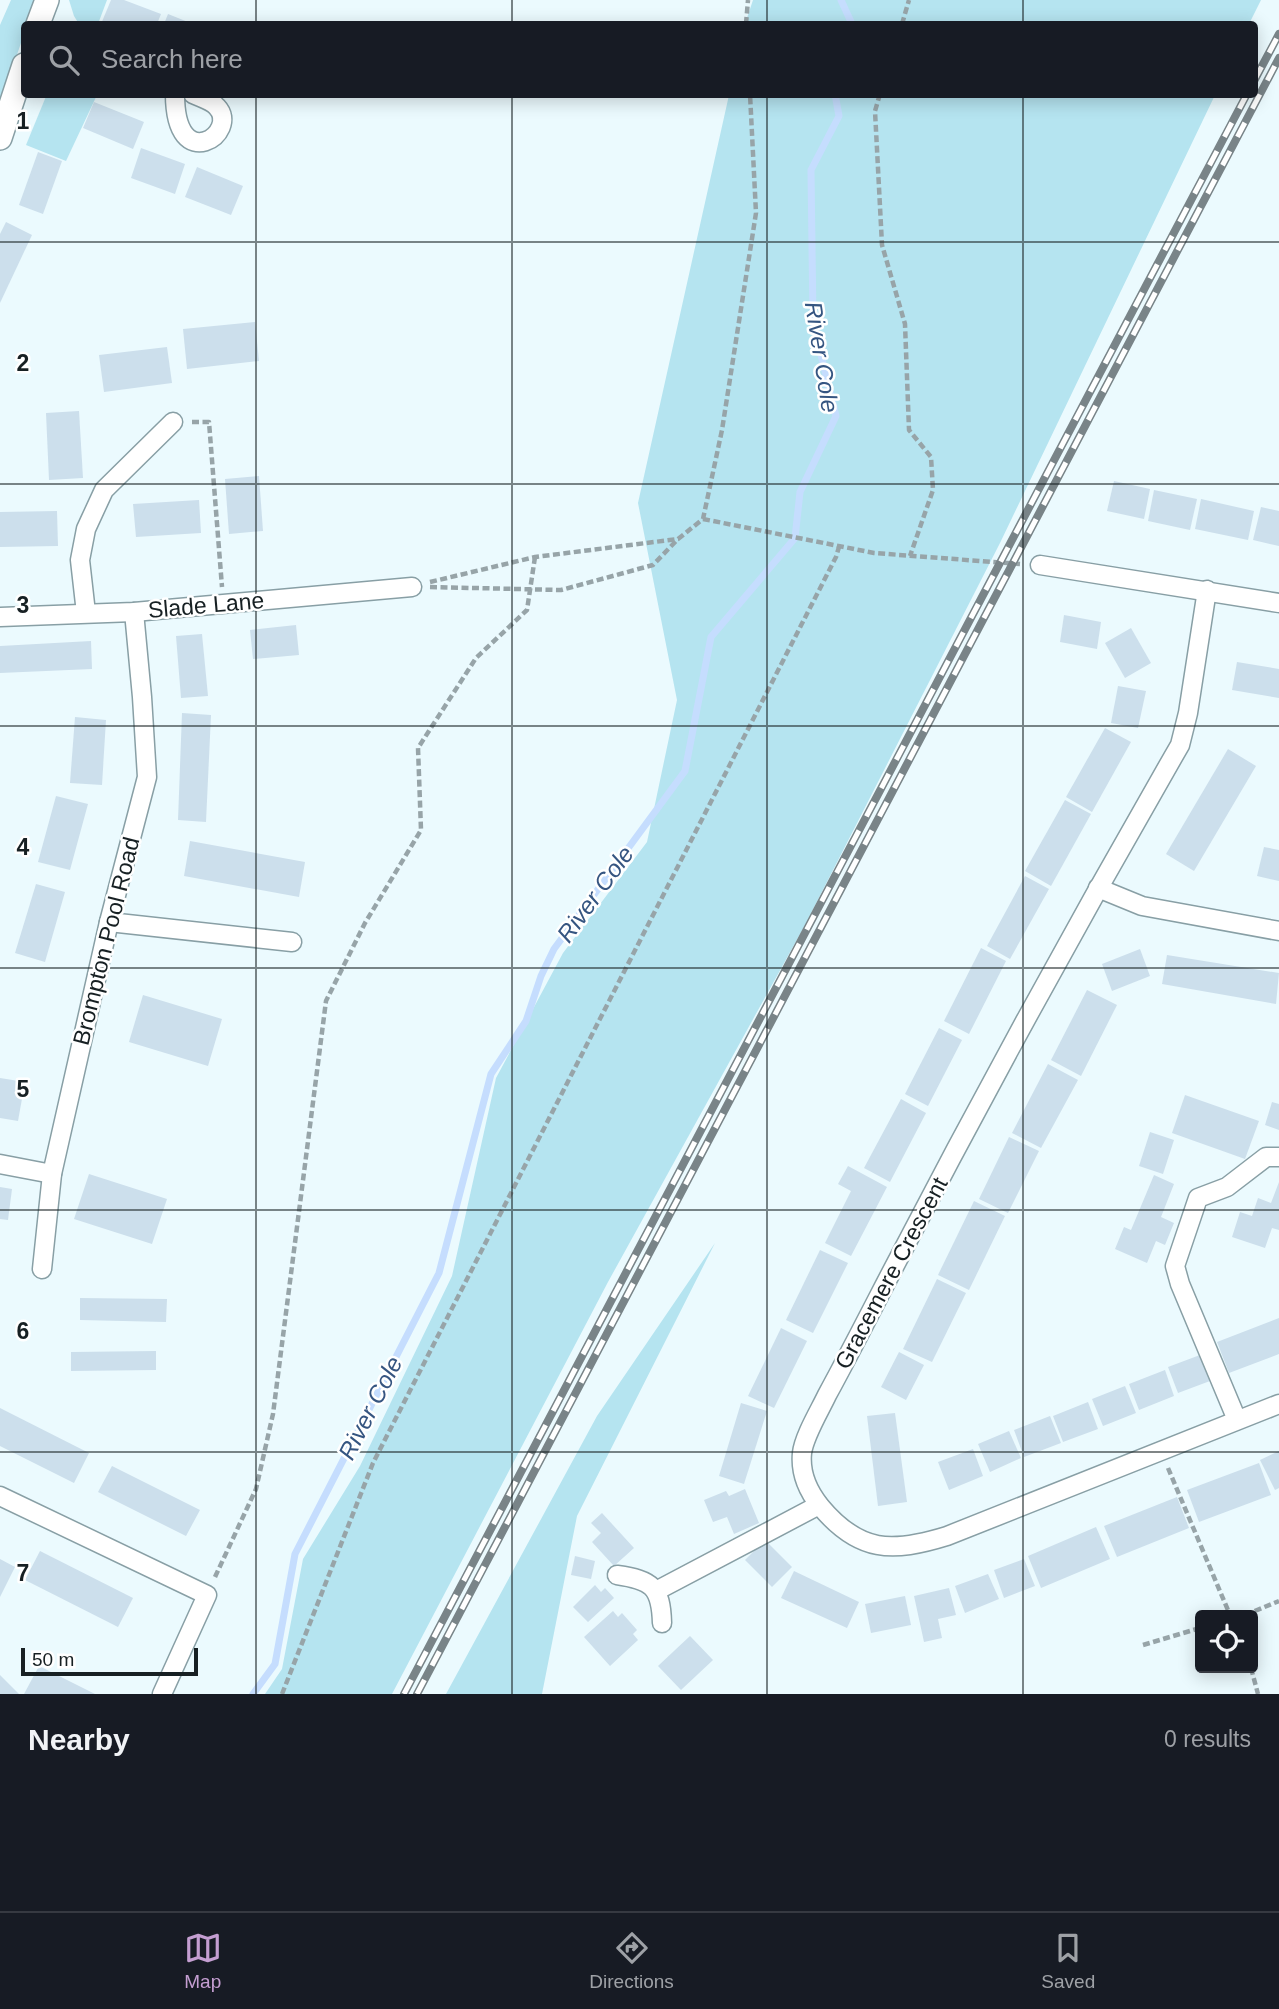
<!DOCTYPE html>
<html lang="en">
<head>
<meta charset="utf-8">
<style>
	:root { --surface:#171b24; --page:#20242c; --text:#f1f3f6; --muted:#9ea1a6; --line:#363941; --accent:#c49ed1 }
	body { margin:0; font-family:Helvetica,sans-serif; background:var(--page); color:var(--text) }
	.controls { position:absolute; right:21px; bottom:21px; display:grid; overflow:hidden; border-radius:7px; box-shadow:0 4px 18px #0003 }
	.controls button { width:63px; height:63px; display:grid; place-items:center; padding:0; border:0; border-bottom:2px solid var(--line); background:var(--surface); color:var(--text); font:35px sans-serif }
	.scale { position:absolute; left:21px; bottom:18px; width:177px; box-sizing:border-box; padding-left:7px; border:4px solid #172023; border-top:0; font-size:19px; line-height:24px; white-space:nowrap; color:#172023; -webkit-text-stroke:5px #fff; paint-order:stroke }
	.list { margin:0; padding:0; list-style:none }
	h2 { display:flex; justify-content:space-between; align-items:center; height:91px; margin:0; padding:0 28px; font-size:30px }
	h2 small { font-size:23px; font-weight:400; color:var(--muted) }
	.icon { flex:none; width:38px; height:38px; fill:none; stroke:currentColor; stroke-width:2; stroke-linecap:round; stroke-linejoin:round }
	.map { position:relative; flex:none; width:1279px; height:1694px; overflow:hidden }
	.search { position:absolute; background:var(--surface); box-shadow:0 4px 18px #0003; left:21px; right:21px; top:21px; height:77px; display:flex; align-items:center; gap:18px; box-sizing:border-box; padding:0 24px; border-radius:7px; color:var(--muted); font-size:26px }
	.sheet { height:217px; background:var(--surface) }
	nav { display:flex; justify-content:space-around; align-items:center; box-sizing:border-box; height:98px; border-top:2px solid var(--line); background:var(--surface); font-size:19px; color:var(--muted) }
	nav a { display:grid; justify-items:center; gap:4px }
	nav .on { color:var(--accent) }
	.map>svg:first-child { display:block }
	.green { fill:#b5e4f0 }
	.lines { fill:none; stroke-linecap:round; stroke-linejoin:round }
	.stream { stroke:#c5ddfe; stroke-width:7 }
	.building { fill:#ccdfec }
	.minor-casing { stroke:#889fa5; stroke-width:21 }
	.tertiary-casing { stroke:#889fa5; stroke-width:26 }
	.path { stroke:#97a4a8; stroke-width:4.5; stroke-dasharray:7 3.5; stroke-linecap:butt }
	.minor { stroke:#fff; stroke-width:18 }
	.tertiary { stroke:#fff; stroke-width:23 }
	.rail-casing { stroke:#798488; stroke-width:8 }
	.rail { stroke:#fff; stroke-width:5; stroke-dasharray:16; stroke-linecap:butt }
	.grid { fill:none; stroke:#172023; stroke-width:2; stroke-opacity:0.55 }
	.labels { text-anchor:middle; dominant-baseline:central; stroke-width:5; stroke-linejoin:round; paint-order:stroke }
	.street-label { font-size:23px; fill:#172023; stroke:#fff }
	.water-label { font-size:24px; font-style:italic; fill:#355581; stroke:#fff }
	.grid-label { font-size:23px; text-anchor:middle; font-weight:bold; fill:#172023; stroke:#fff; stroke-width:5; stroke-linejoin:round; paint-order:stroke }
</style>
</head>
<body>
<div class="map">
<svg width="1279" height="1694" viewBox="0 0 1279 1694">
	<rect width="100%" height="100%" fill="#ebfafe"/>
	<g class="green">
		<polygon points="11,0 36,0 28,24 24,24 24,34 0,105 0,25"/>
		<polygon points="69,0 107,0 98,24 79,24 74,16"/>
		<polygon points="753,0 1261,0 1249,24 745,24"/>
		<polygon points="47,94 97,95 66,161 26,145"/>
		<polygon points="729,95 1215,95 1000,543 805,925 608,1282 392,1694 265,1694 282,1669 303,1559 360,1466 452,1276 496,1078 563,953 647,842 677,700 638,503"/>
		<polygon points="715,1243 577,1516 542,1694 446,1694 597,1416"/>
	</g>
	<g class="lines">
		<g class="stream">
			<polyline points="841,0 852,24"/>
			<polyline points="253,1694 275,1664 295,1554 439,1273 491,1074 526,1021 541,976 554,949 685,771 711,637 795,538 800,492 836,416 813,322 811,170 839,116 835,94"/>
		</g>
	</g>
	<g class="building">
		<polygon points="111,0 124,0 161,14 157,24 101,24"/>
		<polygon points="168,14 193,24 164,24"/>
		<polygon points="94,102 144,122 133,149 83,128"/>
		<polygon points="141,148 185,164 175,194 131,178"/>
		<polygon points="38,152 62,161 43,214 19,205"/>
		<polygon points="197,167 243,186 231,215 185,197"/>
		<polygon points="6,222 32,235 0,303 0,234"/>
		<polygon points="255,322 259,361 187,369 183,329"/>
		<polygon points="167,347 172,383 104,392 99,355"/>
		<polygon points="79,411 83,478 49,480 46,413"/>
		<polygon points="259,476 263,531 229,534 225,479"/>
		<polygon points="1114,481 1150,489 1144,519 1107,511"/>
		<polygon points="1154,490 1197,499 1190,530 1148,521"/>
		<polygon points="1201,499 1254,511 1248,540 1195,529"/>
		<polygon points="199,500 201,533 136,537 133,504"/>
		<polygon points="1261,507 1279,511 1279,546 1253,540"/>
		<polygon points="57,511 58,546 0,547 0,512"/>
		<polygon points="1064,615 1101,622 1097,649 1060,642"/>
		<polygon points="296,625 299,655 253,659 250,630"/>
		<polygon points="1131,628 1151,663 1125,678 1105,643"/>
		<polygon points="202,634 208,696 181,698 176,636"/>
		<polygon points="91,641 92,669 0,673 0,646"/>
		<polygon points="1237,662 1279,669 1279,698 1232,690"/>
		<polygon points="1118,686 1146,691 1138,728 1111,723"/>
		<polygon points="182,713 211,715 206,822 178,820"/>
		<polygon points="75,717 106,720 102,785 70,783"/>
		<polygon points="1105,728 1131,742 1092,812 1066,797"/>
		<polygon points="1228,749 1256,766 1194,871 1166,854"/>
		<polygon points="56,796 88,804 70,870 38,862"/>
		<polygon points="1065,800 1091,814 1051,886 1025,871"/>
		<polygon points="190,841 305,862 299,897 184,876"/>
		<polygon points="1264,847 1279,850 1279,881 1257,876"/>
		<polygon points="1025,876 1049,889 1010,959 987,946"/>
		<polygon points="36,884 65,892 45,962 15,953"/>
		<polygon points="981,948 1006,961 969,1034 944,1021"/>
		<polygon points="1140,949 1150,976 1112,991 1102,964"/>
		<polygon points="1167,955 1279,973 1276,1004 1162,984"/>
		<polygon points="1087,990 1117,1005 1081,1076 1051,1060"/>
		<polygon points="143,995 222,1019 208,1066 129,1042"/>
		<polygon points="939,1028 962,1040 928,1106 905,1094"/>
		<polygon points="1048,1064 1078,1080 1041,1148 1012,1133"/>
		<polygon points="0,1078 25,1082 18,1121 0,1118"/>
		<polygon points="1185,1095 1259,1121 1245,1159 1172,1133"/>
		<polygon points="901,1099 926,1113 890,1182 864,1168"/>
		<polygon points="1272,1102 1279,1104 1279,1130 1265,1125"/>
		<polygon points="1150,1132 1174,1140 1163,1174 1139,1166"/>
		<polygon points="1009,1137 1039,1151 1008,1213 979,1199"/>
		<polygon points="848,1166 887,1187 851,1256 825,1243 851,1191 838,1184"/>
		<polygon points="89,1174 167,1199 152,1244 74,1219"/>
		<polygon points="1154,1175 1174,1184 1161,1217 1174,1223 1165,1245 1156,1241 1147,1263 1115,1249 1124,1227 1131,1230"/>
		<polygon points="1279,1182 1279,1230 1272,1228 1265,1248 1232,1237 1240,1212 1252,1216 1258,1198 1271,1203"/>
		<polygon points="0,1187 12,1189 8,1220 0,1219"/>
		<polygon points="974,1201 1005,1216 969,1290 938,1275"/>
		<polygon points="820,1250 848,1263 813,1333 786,1320"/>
		<polygon points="937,1279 966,1293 932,1362 903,1349"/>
		<polygon points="80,1298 167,1299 166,1322 80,1320"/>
		<polygon points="1279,1318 1279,1354 1229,1373 1217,1342"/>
		<polygon points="781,1328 807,1341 774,1408 748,1396"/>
		<polygon points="156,1351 156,1370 71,1371 71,1352"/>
		<polygon points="899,1352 924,1365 906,1400 881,1387"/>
		<polygon points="1200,1355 1210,1381 1178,1393 1168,1367"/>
		<polygon points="1165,1370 1174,1396 1139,1410 1129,1384"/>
		<polygon points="1125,1386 1136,1413 1103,1426 1092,1399"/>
		<polygon points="1088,1402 1098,1429 1063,1442 1053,1416"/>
		<polygon points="741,1403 767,1411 744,1484 719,1476"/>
		<polygon points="0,1408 89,1453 74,1483 0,1446"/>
		<polygon points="895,1413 907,1502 878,1506 867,1416"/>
		<polygon points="1050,1416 1061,1443 1024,1457 1014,1430"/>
		<polygon points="1009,1431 1021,1458 990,1472 978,1444"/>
		<polygon points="973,1449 983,1476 949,1490 938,1462"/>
		<polygon points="1279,1451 1279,1488 1275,1490 1260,1460"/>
		<polygon points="1259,1463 1271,1495 1199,1522 1187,1490"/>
		<polygon points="112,1466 200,1510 186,1536 98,1492"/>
		<polygon points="745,1489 759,1523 734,1534 727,1517 713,1522 704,1500 726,1491 729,1496"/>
		<polygon points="1177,1497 1189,1528 1117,1557 1104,1526"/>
		<polygon points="602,1513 634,1548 614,1566 592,1542 601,1533 591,1523"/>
		<polygon points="1096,1527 1110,1559 1041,1588 1028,1556"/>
		<polygon points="765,1540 792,1567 772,1587 745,1560"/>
		<polygon points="40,1551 133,1598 118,1627 25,1580"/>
		<polygon points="575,1556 595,1561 591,1579 571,1575"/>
		<polygon points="0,1559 15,1567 0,1597"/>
		<polygon points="1024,1559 1035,1586 1004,1598 994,1570"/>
		<polygon points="794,1571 859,1602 847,1628 781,1598"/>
		<polygon points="988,1574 999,1599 965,1613 955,1586"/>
		<polygon points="595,1585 601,1592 605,1588 614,1598 588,1622 573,1607"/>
		<polygon points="949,1588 956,1615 938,1619 942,1638 924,1642 914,1596"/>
		<polygon points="905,1596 911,1625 871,1633 865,1604"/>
		<polygon points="613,1611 618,1617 622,1613 637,1630 633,1634 638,1640 610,1666 584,1637"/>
		<polygon points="690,1636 713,1660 681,1690 658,1666"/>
		<polygon points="39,1666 95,1694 24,1694"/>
		<polygon points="0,1675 19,1694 0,1694"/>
	</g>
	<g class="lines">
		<g class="minor-casing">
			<g id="minor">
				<path d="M175 94C175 178 241 132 217 107 211 100 201 98 193 94"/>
				<polyline points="1040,565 1279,603"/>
				<path d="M1207 590 1188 713 1180 745C1075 927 975 1110 879 1296 862 1329 845 1362 827 1395 820 1410 804 1436 802 1453 800 1473 808 1491 820 1506 859 1553 892 1553 947 1536L1279 1404"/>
				<polyline points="86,613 80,560 86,529 104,490 173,422"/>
				<polyline points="0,617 134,612 412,587"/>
				<polyline points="1098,888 1142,906 1279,931"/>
				<polyline points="109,922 292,942"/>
				<polyline points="0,1164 52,1174"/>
				<polyline points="42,1269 52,1174 109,922 147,777 142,697 134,612"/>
				<polyline points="1237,1420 1180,1284 1175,1266 1198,1198 1227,1187 1266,1157 1279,1157"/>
				<polyline points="0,1496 207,1595 162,1694"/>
				<path d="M617 1575C652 1580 661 1587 662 1623"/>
				<polyline points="656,1591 819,1505"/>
			</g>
		</g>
		<g class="tertiary-casing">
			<g id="tertiary">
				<polyline points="38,24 47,0"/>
				<polyline points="0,138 24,65"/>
			</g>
		</g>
		<g class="path">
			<polyline points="746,24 748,0"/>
			<polyline points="902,24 909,0"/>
			<polyline points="880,94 875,111 882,245 905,324 909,430 931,457 933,490 910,556"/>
			<polyline points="192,422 209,422 222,587"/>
			<polyline points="703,519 874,553 1020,564"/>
			<polyline points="430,582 535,557 678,539 703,519 722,430 756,213 750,94"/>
			<polyline points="430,587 561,590 653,565 677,540"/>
			<polyline points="1168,1468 1230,1615"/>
			<polyline points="215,1577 256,1489 273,1414 326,1001 365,923 421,830 418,748 476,658 527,610 535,557"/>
			<polyline points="1245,1615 1279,1601"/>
			<polyline points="1143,1645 1200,1628"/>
			<polyline points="1251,1668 1258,1694"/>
			<polyline points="282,1694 373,1463 836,557 839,547"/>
		</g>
		<use href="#minor" class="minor"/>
		<use href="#tertiary" class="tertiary"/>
		<g class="rail-casing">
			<g id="rail">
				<polyline points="1254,81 1279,34"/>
				<polyline points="404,1694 1247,94"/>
				<polyline points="417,1694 1279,58"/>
			</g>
		</g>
		<use href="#rail" class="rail"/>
	</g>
	<path class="grid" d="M256 0V24M512 0V24M767 0V24M1023 0V24M256 94V1694M512 94V1694M767 94V1694M1023 94V1694M0 242H1279M0 484H1279M0 726H1279M0 968H1279M0 1210H1279M0 1452H1279"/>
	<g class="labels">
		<g class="street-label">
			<text transform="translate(206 605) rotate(-5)">Slade Lane</text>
			<text transform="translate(106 941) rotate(-76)">Brompton Pool Road</text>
			<text transform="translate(891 1273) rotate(-62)">Gracemere Crescent</text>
		</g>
		<g class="water-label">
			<text transform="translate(822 357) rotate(81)">River Cole</text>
			<text transform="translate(595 894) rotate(-54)">River Cole</text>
			<text transform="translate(370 1408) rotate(-63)">River Cole</text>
		</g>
	</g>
	<g class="grid-label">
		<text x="23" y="129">1</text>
		<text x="23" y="371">2</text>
		<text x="23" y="613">3</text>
		<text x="23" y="855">4</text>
		<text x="23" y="1097">5</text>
		<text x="23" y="1339">6</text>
		<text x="23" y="1581">7</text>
	</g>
</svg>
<div class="controls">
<button><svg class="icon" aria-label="locate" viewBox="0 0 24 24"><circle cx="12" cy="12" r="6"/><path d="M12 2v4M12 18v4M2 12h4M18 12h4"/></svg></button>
</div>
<div class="scale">50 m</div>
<div class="search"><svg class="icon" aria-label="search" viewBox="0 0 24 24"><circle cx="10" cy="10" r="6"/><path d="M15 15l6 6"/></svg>Search here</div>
</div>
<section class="sheet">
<h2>Nearby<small>0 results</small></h2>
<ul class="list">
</ul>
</section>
<nav>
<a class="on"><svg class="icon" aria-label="map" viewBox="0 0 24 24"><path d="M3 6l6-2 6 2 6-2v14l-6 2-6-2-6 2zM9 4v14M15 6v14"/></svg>Map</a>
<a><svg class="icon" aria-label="directions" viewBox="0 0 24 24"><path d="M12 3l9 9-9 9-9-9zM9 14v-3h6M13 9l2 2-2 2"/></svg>Directions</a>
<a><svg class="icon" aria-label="saved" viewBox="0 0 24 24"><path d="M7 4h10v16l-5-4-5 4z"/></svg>Saved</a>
</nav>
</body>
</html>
